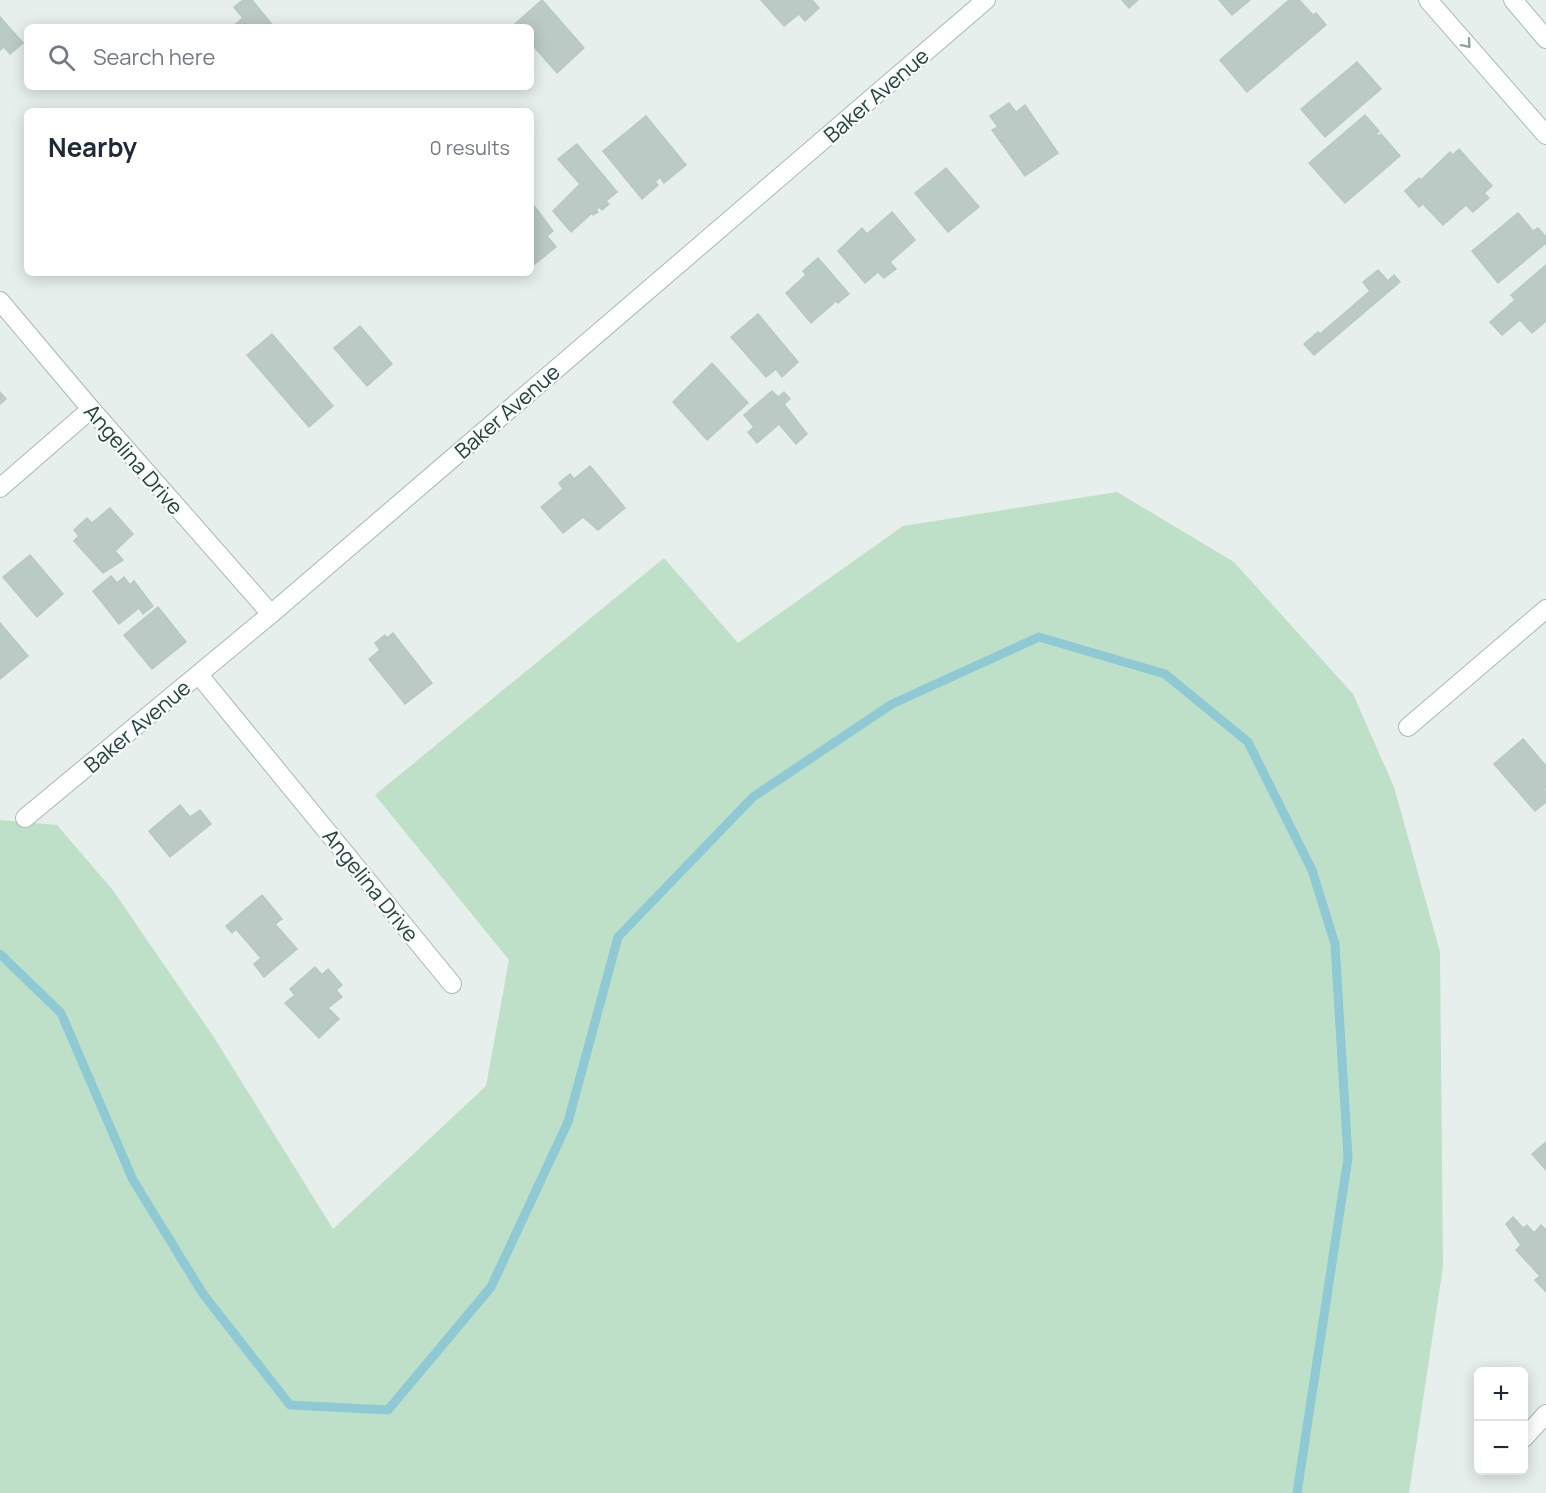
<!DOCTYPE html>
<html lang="en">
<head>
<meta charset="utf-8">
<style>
	:root { --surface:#fff; --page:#f2f2f3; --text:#1f2937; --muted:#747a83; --line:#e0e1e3 }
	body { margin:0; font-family:Manrope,sans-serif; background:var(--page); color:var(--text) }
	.controls { position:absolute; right:18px; bottom:18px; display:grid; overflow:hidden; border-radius:9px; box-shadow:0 3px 15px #0003 }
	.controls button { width:54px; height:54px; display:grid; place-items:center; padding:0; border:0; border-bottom:2px solid var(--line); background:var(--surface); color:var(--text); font:30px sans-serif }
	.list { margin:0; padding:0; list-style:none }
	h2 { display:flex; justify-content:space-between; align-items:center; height:78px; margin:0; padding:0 24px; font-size:26px }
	h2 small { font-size:20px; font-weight:400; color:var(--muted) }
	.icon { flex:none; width:33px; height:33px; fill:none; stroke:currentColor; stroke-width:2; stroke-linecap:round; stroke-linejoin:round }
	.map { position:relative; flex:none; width:1546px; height:1493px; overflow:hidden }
	.search { position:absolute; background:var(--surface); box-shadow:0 3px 15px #0003; left:24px; top:24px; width:510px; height:66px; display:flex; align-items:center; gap:15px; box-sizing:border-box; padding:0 21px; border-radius:9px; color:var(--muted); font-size:22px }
	.panel { position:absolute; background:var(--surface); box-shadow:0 3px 15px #0003; left:24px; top:108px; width:510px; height:168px; border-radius:9px }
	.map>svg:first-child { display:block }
	.green { fill:#bfe0c8 }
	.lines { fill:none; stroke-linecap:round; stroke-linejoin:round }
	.stream { stroke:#8ec9d4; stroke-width:9 }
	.building { fill:#bbcac4; stroke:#b8c9c2; stroke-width:1.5 }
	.street-casing { stroke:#a8b8b2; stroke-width:20 }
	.secondary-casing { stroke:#a4bbb3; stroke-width:20 }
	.street { stroke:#fff; stroke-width:18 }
	.secondary { stroke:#fff; stroke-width:18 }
	.oneway { stroke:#92a09c }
	.labels { text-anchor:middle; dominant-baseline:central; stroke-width:4.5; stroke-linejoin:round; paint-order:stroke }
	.street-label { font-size:21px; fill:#24423a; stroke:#f7fbf9 }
</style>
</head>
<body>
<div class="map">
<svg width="1546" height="1493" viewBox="0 0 1546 1493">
	<rect width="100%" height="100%" fill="#e6efeb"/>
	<polygon class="green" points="1117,492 1234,562 1353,694 1394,787 1440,952 1443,1267 1409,1493 0,1493 0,820 57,825 112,889 215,1039 333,1229 486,1086 509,960 375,795 664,558 738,643 903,526"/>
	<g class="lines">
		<polyline class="stream" points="0,954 61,1013 133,1180 203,1294 290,1405 388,1410 491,1287 568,1122 618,937 753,797 892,704 1039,637 1165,674 1248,742 1312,870 1335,944 1348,1158 1297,1493"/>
	</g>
	<g class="building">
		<polygon points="243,0 252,0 274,27 232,27 243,18 234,7"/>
		<polygon points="542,0 584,48 557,73 531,43 531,27 518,27 515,24"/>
		<polygon points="761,0 812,0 819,8 805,21 799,14 784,26"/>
		<polygon points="1122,0 1138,0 1129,8"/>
		<polygon points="1219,0 1250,0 1232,15"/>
		<polygon points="1289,0 1299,0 1313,15 1316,13 1326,25 1247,92 1220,60"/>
		<polygon points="0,17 23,43 10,54 4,47 0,50"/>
		<polygon points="1357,62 1381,89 1325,137 1301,109"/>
		<polygon points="1009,103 1016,112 1025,105 1058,153 1025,176 992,130 998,127 990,116"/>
		<polygon points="1365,115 1379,131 1376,134 1378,136 1381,134 1400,156 1345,203 1309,163"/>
		<polygon points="646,116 686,165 664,183 660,177 655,182 658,185 642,199 603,151"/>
		<polygon points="577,144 617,192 606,201 609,204 602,210 599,207 596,210 598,212 593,215 592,213 571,232 553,211 580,184 558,159"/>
		<polygon points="1459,149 1492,186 1484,193 1489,198 1473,212 1466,205 1443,225 1423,204 1419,207 1405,191 1419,178 1421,180 1450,152 1453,155"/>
		<polygon points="946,168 979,207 948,232 915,193"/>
		<polygon points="531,202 553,231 547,236 556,247 531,267"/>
		<polygon points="892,212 915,240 890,262 896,269 884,278 878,272 865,283 838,251 862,228 867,234"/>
		<polygon points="1518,213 1533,231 1538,228 1546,237 1546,243 1498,283 1472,251"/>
		<polygon points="818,258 849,294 838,303 836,301 811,323 786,293 806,275 803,271"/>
		<polygon points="1546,265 1546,321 1532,333 1520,320 1502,335 1490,322 1515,300 1511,295"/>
		<polygon points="1378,270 1388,281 1394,275 1400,282 1314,355 1304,344 1318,332 1320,334 1370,291 1363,282"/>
		<polygon points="758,314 798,362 782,377 776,369 766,377 731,337"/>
		<polygon points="360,326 392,364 367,386 334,348"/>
		<polygon points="272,334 333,406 309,427 247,355"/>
		<polygon points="712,363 748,403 707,440 673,402"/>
		<polygon points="772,391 778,397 784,392 790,399 784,404 807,434 796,444 779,424 757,443 748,432 754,427 744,415"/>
		<polygon points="0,392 6,399 0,404"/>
		<polygon points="590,466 625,508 598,530 583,517 563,533 541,507 563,489 559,483 570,474 574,479"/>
		<polygon points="110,508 133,534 115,551 123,560 103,573 74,541 79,536 74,530 87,518 92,523"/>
		<polygon points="30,555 63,594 37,617 3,577"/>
		<polygon points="111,576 117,583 124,577 130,585 134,581 153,606 143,614 139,608 119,624 93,591"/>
		<polygon points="158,607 186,642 152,669 124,635"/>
		<polygon points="0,623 28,656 0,679"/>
		<polygon points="393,633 432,683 405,704 369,659 380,650 375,643 385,635 387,638"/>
		<polygon points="1523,739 1546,766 1546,787 1544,789 1546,792 1546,802 1535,811 1494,764"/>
		<polygon points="180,805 190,817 200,810 211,824 170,857 149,831"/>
		<polygon points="262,895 282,919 275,924 297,949 264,977 254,964 261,958 236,929 232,933 226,926"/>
		<polygon points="315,967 322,975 328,969 342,985 336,990 342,997 328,1008 339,1019 319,1038 285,1003 295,995 290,989"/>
		<polygon points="1546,1142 1546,1170 1532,1154"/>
		<polygon points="1513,1217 1523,1228 1527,1225 1534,1233 1541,1225 1546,1230 1546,1292 1535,1280 1540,1276 1516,1250 1521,1245 1506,1224"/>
	</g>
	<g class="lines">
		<g class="street-casing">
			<g id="street">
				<polyline points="0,301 91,409 271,614"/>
				<polyline points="0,488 91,409"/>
				<polyline points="199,675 452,984"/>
				<polyline points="1408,727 1546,609"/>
				<polyline points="25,818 271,614 986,0"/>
				<polyline points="1524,1438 1546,1414"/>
			</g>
		</g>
		<g class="secondary-casing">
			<g id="secondary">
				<polyline points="1428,0 1546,135"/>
				<polyline points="1513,0 1546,39"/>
			</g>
		</g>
		<use href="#street" class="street"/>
		<use href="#secondary" class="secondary"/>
	</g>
	<defs><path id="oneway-chevron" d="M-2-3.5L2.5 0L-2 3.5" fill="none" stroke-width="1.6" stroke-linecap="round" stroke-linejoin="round" transform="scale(1.5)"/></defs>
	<use class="oneway" href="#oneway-chevron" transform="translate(1467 44) rotate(49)"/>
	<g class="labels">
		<g class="street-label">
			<text transform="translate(876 95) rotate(-41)">Baker Avenue</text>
			<text transform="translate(507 411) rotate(-41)">Baker Avenue</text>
			<text transform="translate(134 459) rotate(49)">Angelina Drive</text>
			<text transform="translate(137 726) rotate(-40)">Baker Avenue</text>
			<text transform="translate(371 885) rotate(51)">Angelina Drive</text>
		</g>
	</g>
</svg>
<div class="controls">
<button>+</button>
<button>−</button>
</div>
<div class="search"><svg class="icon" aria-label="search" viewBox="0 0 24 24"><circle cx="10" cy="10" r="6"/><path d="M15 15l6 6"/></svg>Search here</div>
<section class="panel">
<h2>Nearby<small>0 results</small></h2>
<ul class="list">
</ul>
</section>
</div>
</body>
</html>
